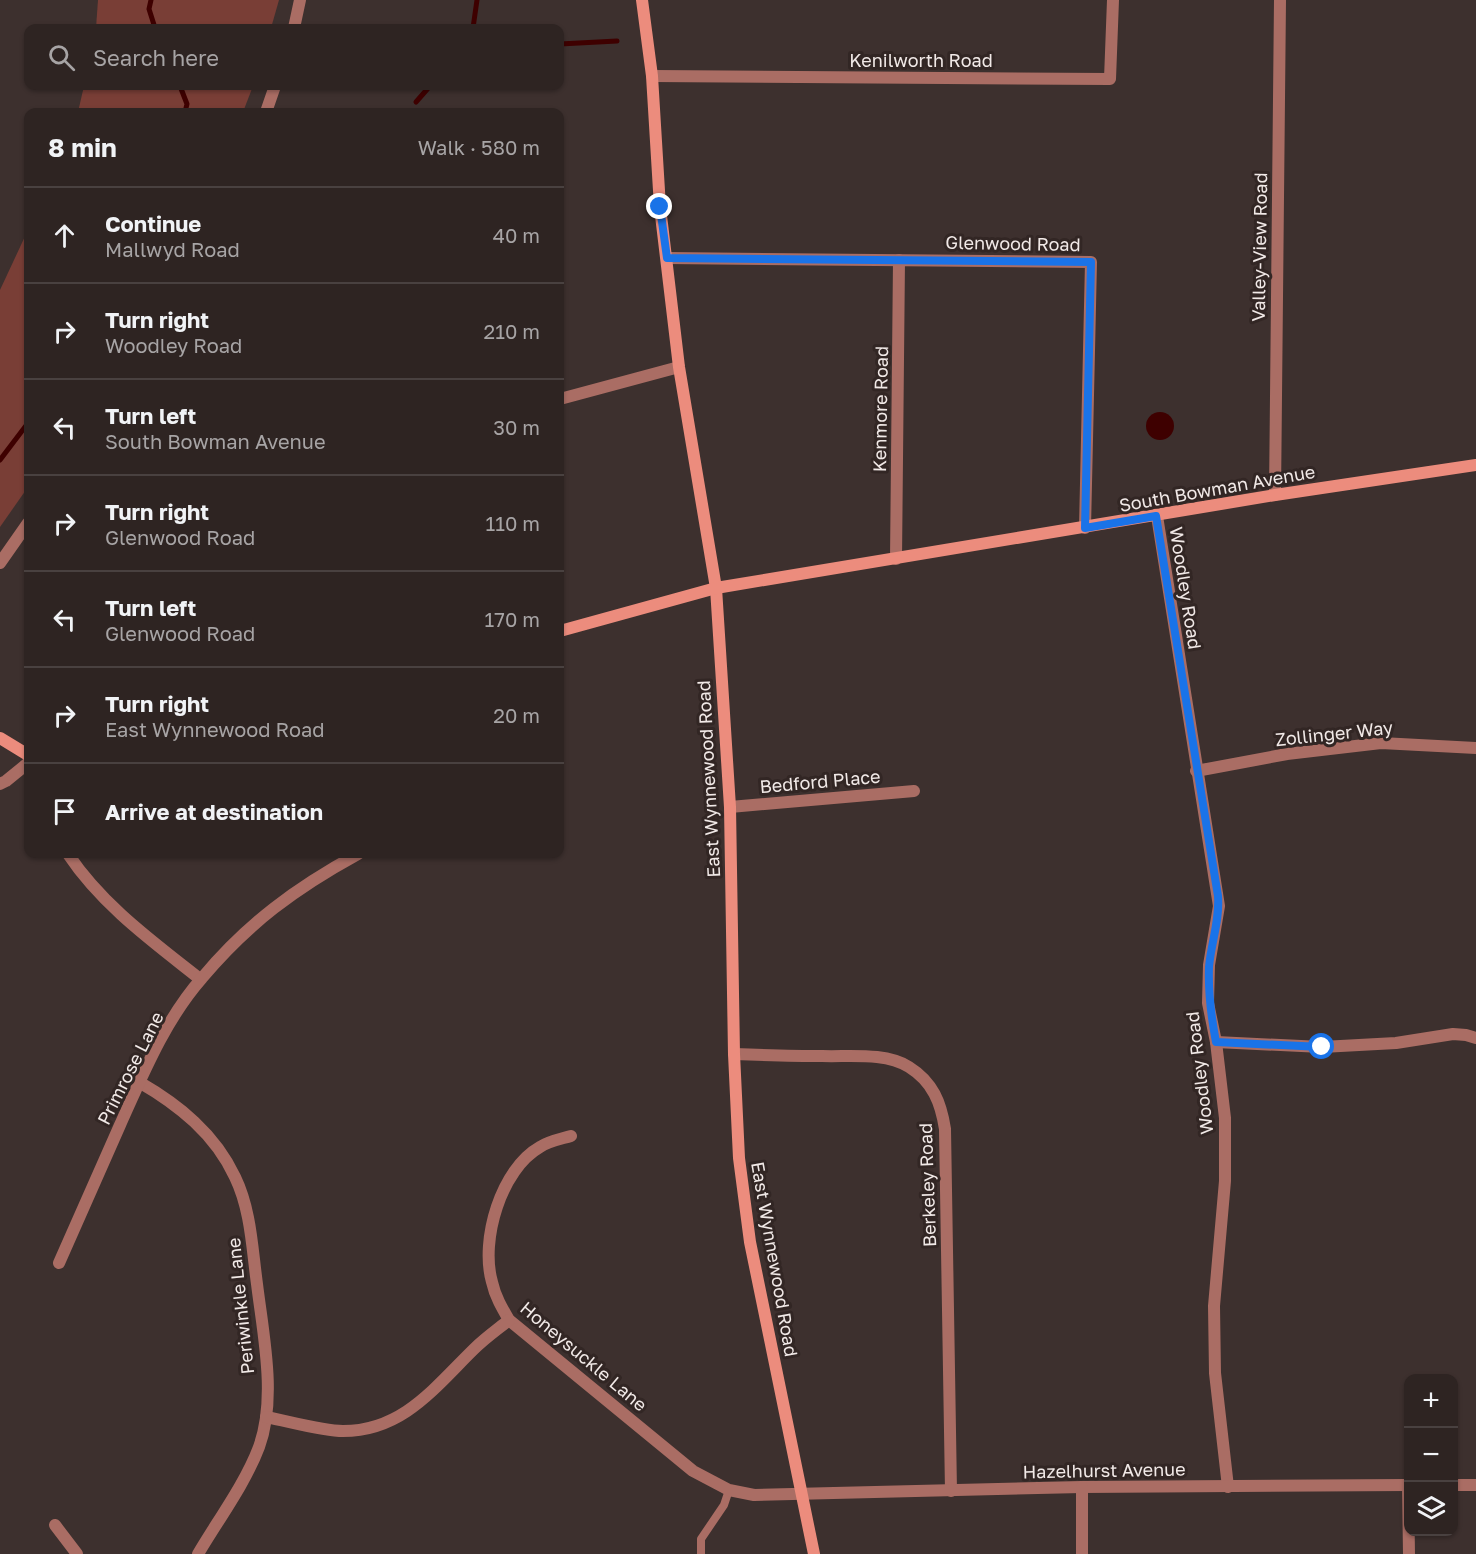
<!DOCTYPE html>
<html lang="en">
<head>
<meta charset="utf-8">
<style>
	:root { --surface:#2e2422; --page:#362c2a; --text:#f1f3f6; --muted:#a7a4a5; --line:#494140 }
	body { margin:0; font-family:"Golos Text",sans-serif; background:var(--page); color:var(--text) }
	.controls { position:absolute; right:18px; bottom:18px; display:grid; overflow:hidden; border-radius:12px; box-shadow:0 2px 4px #0004 }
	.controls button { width:54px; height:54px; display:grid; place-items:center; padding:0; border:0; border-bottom:2px solid var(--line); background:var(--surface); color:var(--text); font:30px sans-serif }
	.stop { position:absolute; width:18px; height:18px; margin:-14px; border:4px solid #1a73e8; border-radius:50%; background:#fff }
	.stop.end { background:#1a73e8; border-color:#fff; box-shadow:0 2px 6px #0008 }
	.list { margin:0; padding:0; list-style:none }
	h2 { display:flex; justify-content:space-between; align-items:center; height:78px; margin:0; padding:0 24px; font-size:26px }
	h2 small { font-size:20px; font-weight:400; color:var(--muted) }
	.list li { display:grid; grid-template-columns:39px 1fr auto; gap:18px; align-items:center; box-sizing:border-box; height:96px; padding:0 24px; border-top:2px solid var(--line) }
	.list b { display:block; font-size:22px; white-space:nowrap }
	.list p { margin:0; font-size:20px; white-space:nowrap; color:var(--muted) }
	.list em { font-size:20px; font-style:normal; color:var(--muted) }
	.icon { flex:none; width:33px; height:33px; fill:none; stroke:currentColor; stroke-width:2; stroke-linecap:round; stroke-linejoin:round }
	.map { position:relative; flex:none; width:1476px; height:1554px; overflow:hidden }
	.search { position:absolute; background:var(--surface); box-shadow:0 2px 4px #0004; left:24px; top:24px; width:540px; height:66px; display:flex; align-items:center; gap:15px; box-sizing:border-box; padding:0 21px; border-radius:12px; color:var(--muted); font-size:22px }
	.panel { position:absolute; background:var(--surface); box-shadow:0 2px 4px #0004; left:24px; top:108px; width:540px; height:750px; border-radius:12px }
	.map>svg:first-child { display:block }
	.green { fill:#793e36 }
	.water { fill:#3e0000 }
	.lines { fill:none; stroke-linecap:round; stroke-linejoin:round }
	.stream { stroke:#3e0000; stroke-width:5 }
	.lane { stroke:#aa6d64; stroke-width:8 }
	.street { stroke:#aa6d64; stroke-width:12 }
	.secondary { stroke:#ec8c7d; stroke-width:12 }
	.route { stroke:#1a73e8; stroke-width:8 }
	.labels { text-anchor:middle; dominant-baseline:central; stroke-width:6; stroke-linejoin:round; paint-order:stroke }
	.street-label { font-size:18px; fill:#f1e9e7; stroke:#322624 }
</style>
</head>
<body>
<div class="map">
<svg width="1476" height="1554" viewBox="0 0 1476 1554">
	<rect width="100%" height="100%" fill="#3d302e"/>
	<g class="green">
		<polygon points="98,0 279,0 271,28 96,28"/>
		<polygon points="84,86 253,86 243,112 78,112"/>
		<polygon points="28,230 28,487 0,527 0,290"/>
	</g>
	<circle class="water" cx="1160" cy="426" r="14"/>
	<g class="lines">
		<g class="stream">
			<polyline points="151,0 149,9 155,28"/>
			<polyline points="473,28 477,0"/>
			<polyline points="560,44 617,41"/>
			<polyline points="180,86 187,104 185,112"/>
			<polyline points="416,102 430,86"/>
			<polyline points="0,460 28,423"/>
		</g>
		<polyline class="lane" points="701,1554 701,1539 724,1505 729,1490"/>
		<g class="street">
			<polyline points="294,28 300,0"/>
			<polyline points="652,76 1110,79 1113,0"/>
			<polyline points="266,112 275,86"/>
			<polyline points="667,258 1091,262 1085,528"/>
			<polyline points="560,399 679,367"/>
			<polyline points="1275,495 1280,0"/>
			<polyline points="1157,516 1219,906 1209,965 1208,1003 1216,1042 1225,1118 1225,1181 1214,1306 1215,1373 1228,1487"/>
			<polyline points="896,559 899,260"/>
			<polyline points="0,563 28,523"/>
			<polyline points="1196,771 1287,754 1381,743 1476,748"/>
			<polyline points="0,784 6,781 28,763"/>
			<polyline points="730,807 914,791"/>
			<path d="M68 854C102 905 152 941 200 979"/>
			<polyline points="1216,1042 1322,1047 1396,1043 1453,1034 1466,1035 1476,1038"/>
			<path d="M734 1054C763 1055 793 1056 822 1056 849 1057 885 1052 909 1067 933 1082 941 1103 945 1129L951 1491"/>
			<path d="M139 1082C179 1105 215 1134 235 1177 251 1210 252 1248 257 1284 263 1334 277 1398 259 1447 245 1484 218 1520 198 1554"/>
			<path d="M571 1136C561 1139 549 1141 540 1147 501 1169 480 1240 492 1282 495 1296 502 1308 509 1320L693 1471 729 1490 754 1495 1082 1487 1408 1485"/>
			<path d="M59 1263C79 1217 100 1171 120 1125 143 1074 165 1020 202 978 248 923 296 888 358 854"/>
			<path d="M266 1417C288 1421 322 1431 343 1431 403 1431 435 1387 474 1349 485 1338 498 1329 509 1320"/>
			<polyline points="1408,1485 1409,1554"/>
			<polyline points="1454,1485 1476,1485"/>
			<polyline points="1082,1487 1082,1554"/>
			<polyline points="55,1525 77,1554"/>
		</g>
		<g class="secondary">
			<polyline points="642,0 652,76 660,207 679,367 716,588 730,807 734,1054 739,1158 750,1242 814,1554"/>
			<polyline points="560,631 716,588 1275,495 1476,465"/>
			<polyline points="0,738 28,755"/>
		</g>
	</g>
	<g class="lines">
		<path class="route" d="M660 207 667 258 1091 262 1085 528 1156 516 1218 896C1220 920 1211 943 1209 967 1208 993 1211 1016 1216 1042L1322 1047"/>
	</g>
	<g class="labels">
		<g class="street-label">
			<text x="921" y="60">Kenilworth Road</text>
			<text transform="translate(1013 243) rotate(1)">Glenwood Road</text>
			<text transform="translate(1259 247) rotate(-89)">Valley-View Road</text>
			<text transform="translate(880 409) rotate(-89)">Kenmore Road</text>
			<text transform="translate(1217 488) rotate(-10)">South Bowman Avenue</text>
			<text transform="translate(1186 588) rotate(81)">Woodley Road</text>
			<text transform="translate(1334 733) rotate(-6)">Zollinger Way</text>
			<text transform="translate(708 779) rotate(-93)">East Wynnewood Road</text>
			<text transform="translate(820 781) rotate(-5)">Bedford Place</text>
			<text transform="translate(130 1068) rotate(-63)">Primrose Lane</text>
			<text transform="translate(1199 1073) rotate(-97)">Woodley Road</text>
			<text transform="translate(927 1185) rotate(-92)">Berkeley Road</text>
			<text transform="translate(775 1259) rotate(80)">East Wynnewood Road</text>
			<text transform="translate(240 1306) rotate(-96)">Periwinkle Lane</text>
			<text transform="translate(584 1356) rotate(40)">Honeysuckle Lane</text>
			<text transform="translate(1104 1470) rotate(-1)">Hazelhurst Avenue</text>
		</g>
	</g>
</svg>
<div class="controls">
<button>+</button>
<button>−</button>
<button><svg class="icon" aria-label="layers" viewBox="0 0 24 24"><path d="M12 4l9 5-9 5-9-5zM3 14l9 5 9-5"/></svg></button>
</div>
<div class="stop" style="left:1322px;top:1047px"></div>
<div class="stop end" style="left:660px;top:207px"></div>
<div class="search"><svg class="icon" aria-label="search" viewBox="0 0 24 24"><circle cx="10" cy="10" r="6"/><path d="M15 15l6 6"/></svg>Search here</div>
<section class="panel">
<h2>8 min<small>Walk · 580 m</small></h2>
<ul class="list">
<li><svg class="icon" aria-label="ahead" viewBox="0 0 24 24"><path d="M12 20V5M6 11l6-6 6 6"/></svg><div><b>Continue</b><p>Mallwyd Road</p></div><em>40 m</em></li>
<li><svg class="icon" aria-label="right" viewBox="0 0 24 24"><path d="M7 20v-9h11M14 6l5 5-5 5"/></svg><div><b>Turn right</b><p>Woodley Road</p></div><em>210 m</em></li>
<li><svg class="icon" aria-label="left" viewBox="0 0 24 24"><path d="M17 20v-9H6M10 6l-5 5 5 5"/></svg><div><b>Turn left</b><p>South Bowman Avenue</p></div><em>30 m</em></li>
<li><svg class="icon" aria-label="right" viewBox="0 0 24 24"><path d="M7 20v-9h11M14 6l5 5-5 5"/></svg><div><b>Turn right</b><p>Glenwood Road</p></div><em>110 m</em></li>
<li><svg class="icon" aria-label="left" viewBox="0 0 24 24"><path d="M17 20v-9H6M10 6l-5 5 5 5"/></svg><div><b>Turn left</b><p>Glenwood Road</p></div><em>170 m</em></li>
<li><svg class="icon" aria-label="right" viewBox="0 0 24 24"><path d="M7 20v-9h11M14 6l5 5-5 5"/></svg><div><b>Turn right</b><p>East Wynnewood Road</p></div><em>20 m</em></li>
<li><svg class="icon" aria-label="arrive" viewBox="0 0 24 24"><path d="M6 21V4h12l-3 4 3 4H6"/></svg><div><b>Arrive at destination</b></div></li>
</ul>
</section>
</div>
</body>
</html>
